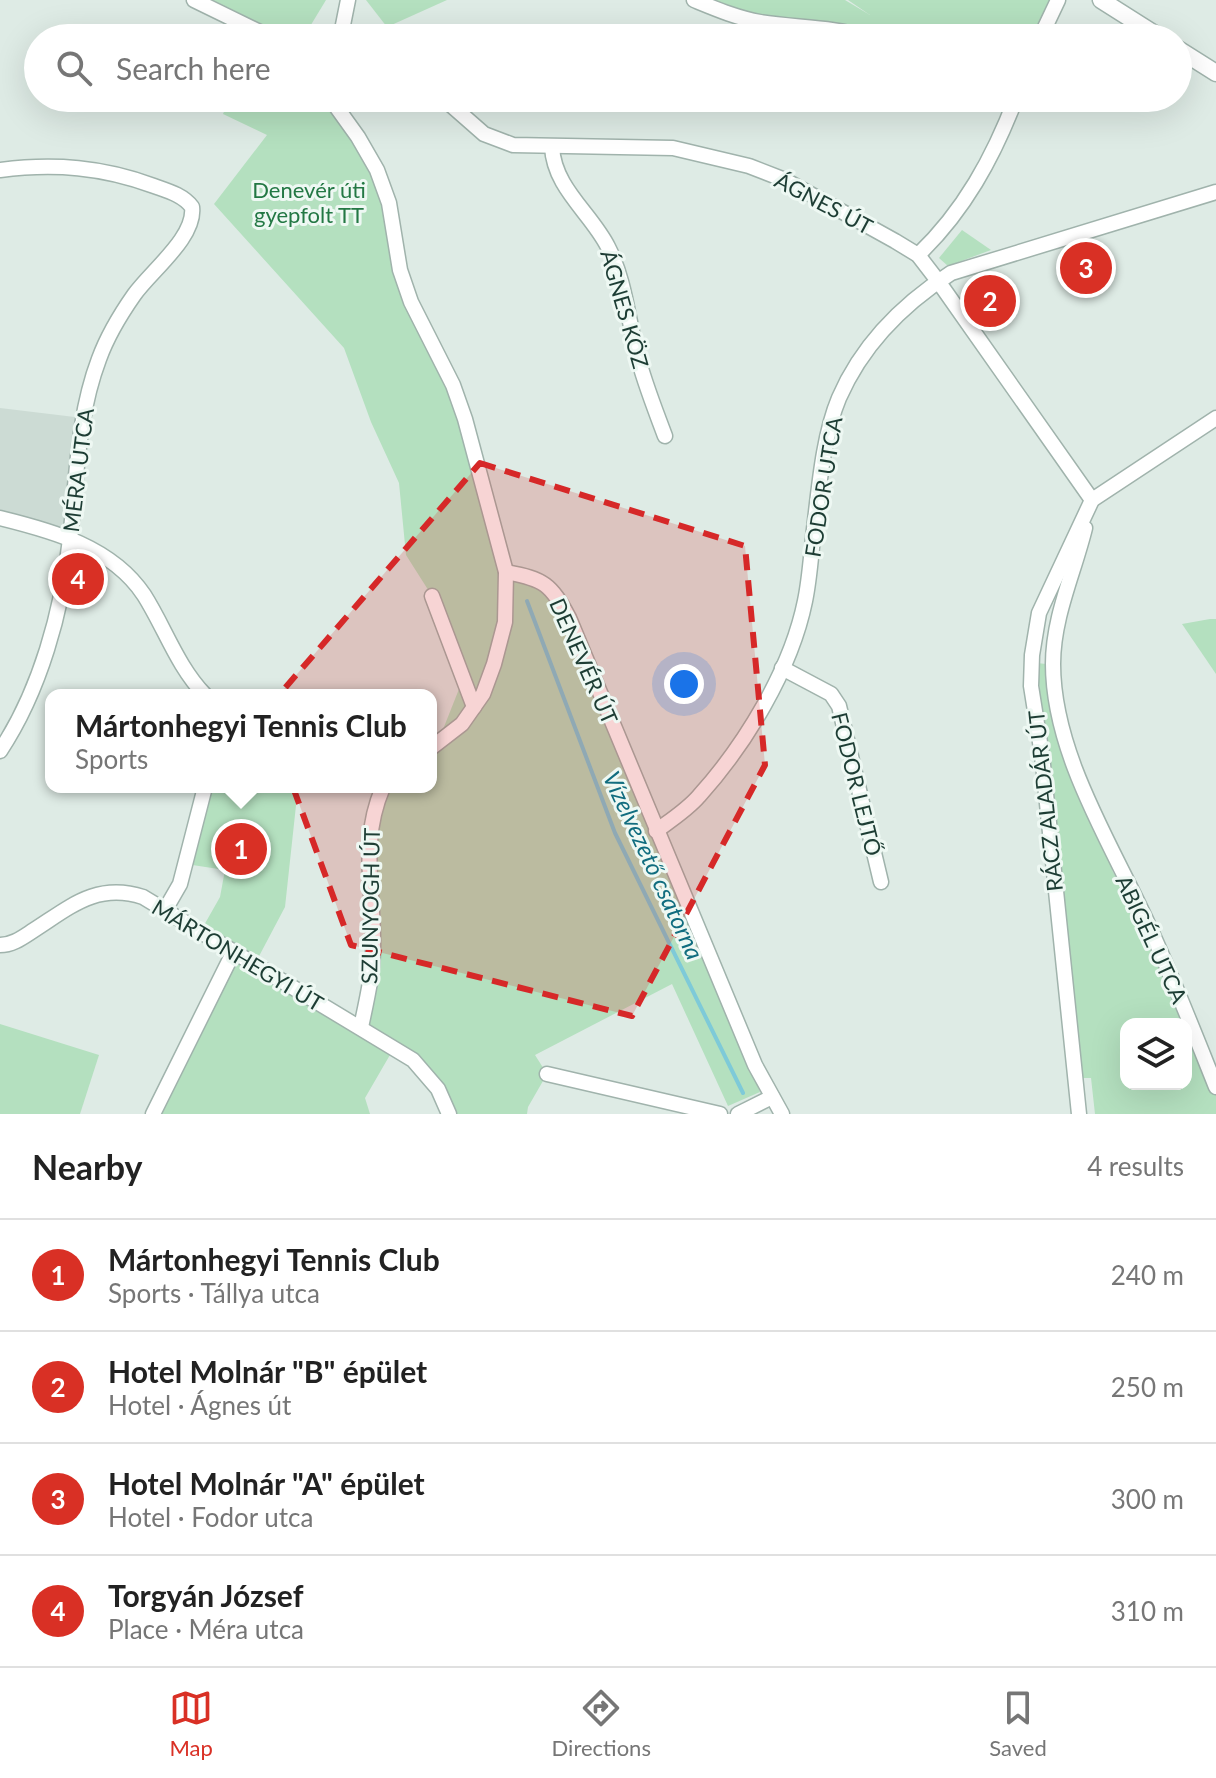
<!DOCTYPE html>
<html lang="en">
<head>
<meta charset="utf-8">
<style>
	:root { --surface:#fff; --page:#f2f2f2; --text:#222; --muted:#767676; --line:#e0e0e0; --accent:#d93025 }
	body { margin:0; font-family:Lato,sans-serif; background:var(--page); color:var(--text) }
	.controls { position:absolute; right:24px; bottom:24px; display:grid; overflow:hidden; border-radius:16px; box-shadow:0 8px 32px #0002 }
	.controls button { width:72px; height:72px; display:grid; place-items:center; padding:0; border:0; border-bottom:2px solid var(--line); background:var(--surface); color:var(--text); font:40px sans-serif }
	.you { position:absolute; left:684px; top:684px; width:28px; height:28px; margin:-20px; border:6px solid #fff; border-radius:50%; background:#1a73e8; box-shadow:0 0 0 12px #1a73e833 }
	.badge { display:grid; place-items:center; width:52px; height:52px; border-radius:50%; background:var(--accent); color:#fff; font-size:26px; font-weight:700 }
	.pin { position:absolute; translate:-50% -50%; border:4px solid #fff; box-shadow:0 2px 8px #0006 }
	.popup { position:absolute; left:45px; top:689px; width:392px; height:104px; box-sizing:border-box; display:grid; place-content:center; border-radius:16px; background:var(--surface); filter:drop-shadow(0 2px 6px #0005); font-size:26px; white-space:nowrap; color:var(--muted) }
	.popup b { font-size:30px; color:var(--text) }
	.popup::after { content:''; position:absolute; left:50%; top:100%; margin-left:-16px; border:16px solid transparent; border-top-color:var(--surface) }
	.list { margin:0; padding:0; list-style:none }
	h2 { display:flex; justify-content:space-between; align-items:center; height:104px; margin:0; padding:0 32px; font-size:34px }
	h2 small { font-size:26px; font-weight:400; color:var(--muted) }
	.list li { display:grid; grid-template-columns:52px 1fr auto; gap:24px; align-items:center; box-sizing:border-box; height:112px; padding:0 32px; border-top:2px solid var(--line) }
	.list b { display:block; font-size:30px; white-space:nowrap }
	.list p { margin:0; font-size:26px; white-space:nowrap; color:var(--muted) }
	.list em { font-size:26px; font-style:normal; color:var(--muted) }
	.icon { flex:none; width:44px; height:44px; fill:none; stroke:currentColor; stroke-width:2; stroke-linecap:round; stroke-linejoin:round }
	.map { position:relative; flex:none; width:1216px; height:1114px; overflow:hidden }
	.search { position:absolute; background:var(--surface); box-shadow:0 8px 32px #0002; left:24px; right:24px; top:24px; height:88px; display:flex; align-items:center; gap:20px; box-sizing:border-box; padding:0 28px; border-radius:44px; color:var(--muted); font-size:30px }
	.sheet { height:552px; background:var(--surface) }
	nav { display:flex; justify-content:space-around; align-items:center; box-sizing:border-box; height:112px; border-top:2px solid var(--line); background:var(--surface); font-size:22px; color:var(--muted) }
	nav a { display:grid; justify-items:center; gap:4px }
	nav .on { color:var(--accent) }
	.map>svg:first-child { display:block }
	.built { fill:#ccdbd4 }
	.green { fill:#b4e0bf; fill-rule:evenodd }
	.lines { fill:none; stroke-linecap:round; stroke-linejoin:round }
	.stream { stroke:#7ecad8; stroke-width:4 }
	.minor-casing { stroke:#a0b3ac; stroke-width:17 }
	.tertiary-casing { stroke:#a0b3ac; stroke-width:19 }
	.minor { stroke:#fff; stroke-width:14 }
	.tertiary { stroke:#fff; stroke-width:16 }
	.marked { fill:#d62828; fill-opacity:0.2; stroke:#d62828; stroke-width:6; stroke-dasharray:16 10; stroke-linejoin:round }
	.labels { text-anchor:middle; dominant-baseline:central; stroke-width:6; stroke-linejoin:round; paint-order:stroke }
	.park-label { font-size:22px; fill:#237844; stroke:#eef8f3 }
	.street-label { font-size:22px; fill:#1d3d34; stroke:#eef8f3 }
	.water-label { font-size:24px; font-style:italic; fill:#116d7f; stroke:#eef8f3 }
</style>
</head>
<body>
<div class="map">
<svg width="1216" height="1114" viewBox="0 0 1216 1114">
	<rect width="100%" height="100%" fill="#deebe5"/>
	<polygon class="built" points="0,408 83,418 70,539 0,518"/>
	<g class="green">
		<polygon points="212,0 326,0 303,38 290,38"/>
		<polygon points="366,0 447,0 387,27"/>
		<polygon points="707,0 845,0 870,15 848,0 1053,0 1038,38 875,38 849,29 744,16"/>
		<polygon points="230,98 325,98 377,170 400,270 453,385 506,571 556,593 760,1092 728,1106 672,984 535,1055 547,1074 528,1107 527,1114 449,1114 438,1089 394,1048 365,1098 370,1114 153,1114 233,953 360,1027 370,981 368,871 383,787 431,787 431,754 434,752 463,679 432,596 406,555 399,483 371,422 344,348 214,204 267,135 223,114"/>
		<polygon points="962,230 991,250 948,266 939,258"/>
		<polygon points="1210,619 1216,619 1216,674 1182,624"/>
		<path d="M1037 663 1046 664 1113 872 1145 928 1216 1087V1114H1095L1091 1078H1080ZM1126 1024H1186V1084H1126Z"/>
		<polygon points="205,787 298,787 285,907 257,960 203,927 220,897 225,870 186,864"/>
		<polygon points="0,1024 99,1055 80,1114 0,1114"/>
	</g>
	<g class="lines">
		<polyline class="stream" points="527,601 615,833 743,1093"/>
		<g class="minor-casing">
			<g id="minor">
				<polyline points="194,0 272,38"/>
				<path d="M694 0C716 9 737 18 760 22 797 28 832 26 867 38"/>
				<polyline points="342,30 367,38"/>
				<polyline points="336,38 342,30 348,0"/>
				<polyline points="1040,38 1058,0"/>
				<polyline points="330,98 358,137 377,170 389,203 400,270 411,302 453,385 465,419 506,572 505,622 494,664 483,694 462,724 431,748"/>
				<polyline points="443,98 484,134 513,145 673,148 749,166 785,180 895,241 918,255 938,281 1092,500"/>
				<path d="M552 147C554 188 591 213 608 247 625 280 628 319 637 354 644 382 655 409 665 436"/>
				<path d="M0 170C54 163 103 167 154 186 168 191 183 195 192 207 196 237 151 271 134 295 120 315 107 337 99 359 77 417 77 478 70 539 62 611 40 691 0 751"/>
				<path d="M918 255C964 211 993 158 1016 98"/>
				<path d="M0 518C53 531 112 547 144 595 165 628 177 666 205 695"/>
				<path d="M1085 528C1074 573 1053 617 1053 664 1053 754 1112 845 1148 924 1173 978 1194 1032 1216 1087"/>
				<path d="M506 572C544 579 551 584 569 618L755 1065 782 1114"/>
				<polyline points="432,596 474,707"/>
				<polyline points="782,668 831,694 839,706 881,882"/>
				<path d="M656 831C671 820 687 810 699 796 745 745 791 670 805 601 810 577 811 553 814 529 819 488 823 436 839 398 862 345 903 304 951 273L1216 192"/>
				<polyline points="165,910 180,884 205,787"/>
				<path d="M0 945C13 945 23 937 34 930 70 907 97 882 143 897L413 1060 438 1089 449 1114"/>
				<path d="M361 1027C367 999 374 970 373 941 373 885 360 841 383 787"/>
				<polyline points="547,1074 720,1114"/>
				<polyline points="153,1114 233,953"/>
				<polyline points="738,1114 772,1097"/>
				<polyline points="1079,1114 1042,755 1031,686 1032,655 1039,613 1092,500 1216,418"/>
			</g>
		</g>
		<g class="tertiary-casing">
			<g id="tertiary">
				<polyline points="1101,0 1161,38"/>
				<polyline points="1178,49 1216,73"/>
			</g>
		</g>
		<use href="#minor" class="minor"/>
		<use href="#tertiary" class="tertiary"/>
	</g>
	<path class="marked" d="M480 463 745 546 765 765 632 1016 351 945 265 711Z"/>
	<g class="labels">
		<g class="park-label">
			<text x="309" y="189">Denevér úti<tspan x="309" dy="25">gyepfolt TT</tspan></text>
		</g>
		<g class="street-label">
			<text transform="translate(824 203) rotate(28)">ÁGNES ÚT</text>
			<text transform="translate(625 309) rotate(74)">ÁGNES KÖZ</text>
			<text transform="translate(78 470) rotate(-83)">MÉRA UTCA</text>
			<text transform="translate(823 487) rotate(-81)">FODOR UTCA</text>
			<text transform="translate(584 661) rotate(66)">DENEVÉR ÚT</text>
			<text transform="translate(857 784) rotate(76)">FODOR LEJTŐ</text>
			<text transform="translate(1045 801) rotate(-96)">RÁCZ ALADÁR ÚT</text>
			<text transform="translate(370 906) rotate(-89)">SZUNYOGH ÚT</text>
			<text transform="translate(1152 939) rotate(65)">ABIGÉL UTCA</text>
			<text transform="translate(238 955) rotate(31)">MÁRTONHEGYI ÚT</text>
		</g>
		<g class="water-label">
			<text transform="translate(654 865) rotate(65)">Vízelvezető csatorna</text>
		</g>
	</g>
</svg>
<div class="controls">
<button><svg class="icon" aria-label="layers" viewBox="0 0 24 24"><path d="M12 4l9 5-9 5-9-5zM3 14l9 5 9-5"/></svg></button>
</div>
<div class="you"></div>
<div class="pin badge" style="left:241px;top:849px">1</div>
<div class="popup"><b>Mártonhegyi Tennis Club</b>Sports</div>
<div class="pin badge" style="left:990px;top:301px">2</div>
<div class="pin badge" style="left:1086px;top:268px">3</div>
<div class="pin badge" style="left:78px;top:579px">4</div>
<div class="search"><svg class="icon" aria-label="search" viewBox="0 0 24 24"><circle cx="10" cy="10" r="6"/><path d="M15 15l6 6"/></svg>Search here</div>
</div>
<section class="sheet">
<h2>Nearby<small>4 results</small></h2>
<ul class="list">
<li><span class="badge">1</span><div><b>Mártonhegyi Tennis Club</b><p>Sports · Tállya utca</p></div><em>240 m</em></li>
<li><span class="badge">2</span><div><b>Hotel Molnár &quot;B&quot; épület</b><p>Hotel · Ágnes út</p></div><em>250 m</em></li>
<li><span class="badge">3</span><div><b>Hotel Molnár &quot;A&quot; épület</b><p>Hotel · Fodor utca</p></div><em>300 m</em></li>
<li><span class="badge">4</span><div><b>Torgyán József</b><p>Place · Méra utca</p></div><em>310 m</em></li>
</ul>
</section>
<nav>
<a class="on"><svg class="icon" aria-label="map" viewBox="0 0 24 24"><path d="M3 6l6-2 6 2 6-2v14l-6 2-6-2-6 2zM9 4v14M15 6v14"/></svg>Map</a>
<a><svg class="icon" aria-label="directions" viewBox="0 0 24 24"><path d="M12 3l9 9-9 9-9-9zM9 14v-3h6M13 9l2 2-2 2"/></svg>Directions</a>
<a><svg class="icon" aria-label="saved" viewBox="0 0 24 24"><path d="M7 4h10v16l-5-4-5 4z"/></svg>Saved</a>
</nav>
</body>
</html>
